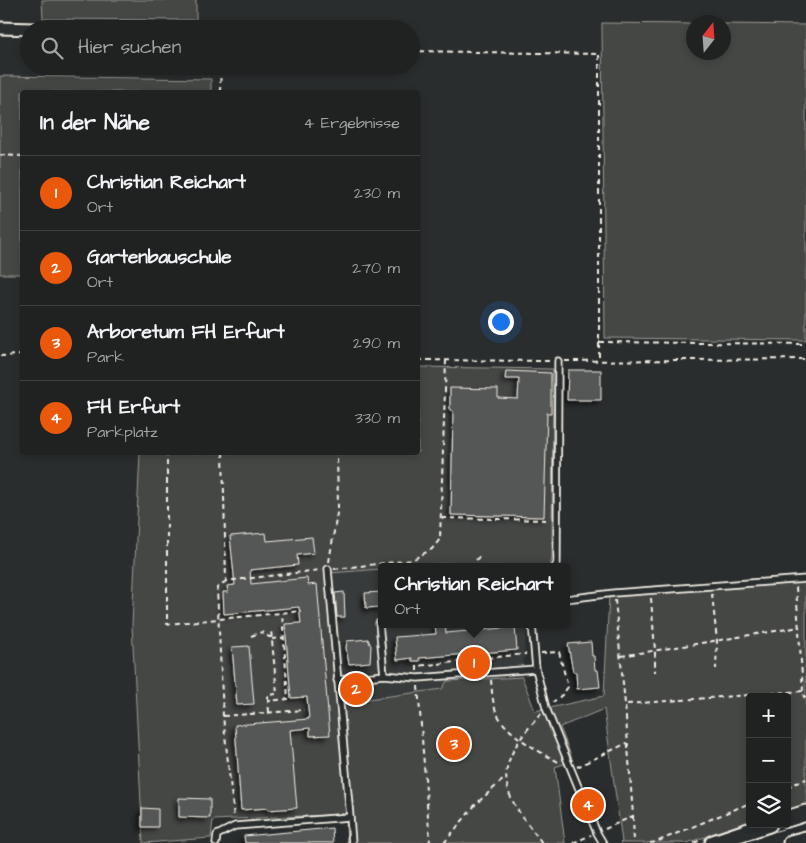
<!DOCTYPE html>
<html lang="de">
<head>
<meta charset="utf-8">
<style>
	:root { --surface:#202222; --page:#2d2f2f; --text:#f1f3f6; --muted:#a2a4a5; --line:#3d3f40; --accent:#ea580c }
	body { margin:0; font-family:"Architects Daughter",sans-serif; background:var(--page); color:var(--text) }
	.controls { position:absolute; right:15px; bottom:15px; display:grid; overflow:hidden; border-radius:5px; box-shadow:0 2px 8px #0003 }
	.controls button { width:45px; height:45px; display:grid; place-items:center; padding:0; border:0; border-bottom:1px solid var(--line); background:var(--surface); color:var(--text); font:25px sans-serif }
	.compass { position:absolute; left:686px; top:15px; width:45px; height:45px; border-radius:50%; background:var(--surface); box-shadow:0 2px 8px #0003; rotate:17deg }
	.you { position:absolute; left:500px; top:321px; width:18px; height:18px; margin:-12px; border:4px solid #fff; border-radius:50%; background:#1a73e8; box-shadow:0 0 0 8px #1a73e833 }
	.badge { display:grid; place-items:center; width:32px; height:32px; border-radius:50%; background:var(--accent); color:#fff; font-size:16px; font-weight:700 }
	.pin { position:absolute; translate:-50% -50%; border:2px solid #fff; box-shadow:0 1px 5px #0006 }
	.popup { position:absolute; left:378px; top:563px; width:192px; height:65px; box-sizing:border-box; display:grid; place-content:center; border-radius:5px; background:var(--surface); filter:drop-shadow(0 1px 4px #0005); font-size:16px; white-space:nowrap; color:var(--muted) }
	.popup b { font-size:19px; color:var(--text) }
	.popup::after { content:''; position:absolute; left:50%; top:100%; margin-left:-10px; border:10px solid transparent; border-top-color:var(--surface) }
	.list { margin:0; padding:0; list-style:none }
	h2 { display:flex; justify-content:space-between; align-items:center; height:65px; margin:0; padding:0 20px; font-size:21px }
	h2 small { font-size:16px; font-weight:400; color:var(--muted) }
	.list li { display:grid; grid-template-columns:32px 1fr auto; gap:15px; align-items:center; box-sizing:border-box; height:75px; padding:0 20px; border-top:1px solid var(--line) }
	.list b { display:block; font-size:19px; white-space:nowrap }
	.list p { margin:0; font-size:16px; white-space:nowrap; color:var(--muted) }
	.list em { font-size:16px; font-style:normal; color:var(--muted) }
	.icon { flex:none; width:28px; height:28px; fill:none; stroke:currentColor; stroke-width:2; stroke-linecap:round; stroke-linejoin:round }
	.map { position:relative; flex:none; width:806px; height:843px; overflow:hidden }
	.search { position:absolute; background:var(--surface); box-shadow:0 2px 8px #0003; left:20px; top:20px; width:400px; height:55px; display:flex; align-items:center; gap:12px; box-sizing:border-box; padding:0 18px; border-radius:28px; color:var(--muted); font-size:19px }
	.panel { position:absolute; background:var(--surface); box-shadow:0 2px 8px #0003; left:20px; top:90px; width:400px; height:365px; border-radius:5px }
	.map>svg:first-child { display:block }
	.built { fill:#373a3a }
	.green { fill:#444645; stroke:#9c9c96 }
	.building { fill:#555756; stroke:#f4f1e8; filter:url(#shadow) }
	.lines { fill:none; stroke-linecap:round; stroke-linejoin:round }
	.service-casing { stroke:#f4f1e8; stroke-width:9 }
	.minor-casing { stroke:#f4f1e8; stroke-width:15 }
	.secondary-casing { stroke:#f4f1e8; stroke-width:19 }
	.path { stroke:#f4f1e8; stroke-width:2; stroke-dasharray:5 4; stroke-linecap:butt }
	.service { stroke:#2a2d2e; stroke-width:5.5 }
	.minor { stroke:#2a2d2e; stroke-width:11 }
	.secondary { stroke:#2a2d2e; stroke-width:15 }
	.tram { stroke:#f4f1e8; stroke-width:1 }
</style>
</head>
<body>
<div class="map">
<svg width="806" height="843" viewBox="0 0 806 843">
	<defs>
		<filter id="shadow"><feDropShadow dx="-3.5" dy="3.5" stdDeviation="2.5" flood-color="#0009"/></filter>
	</defs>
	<rect width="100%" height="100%" fill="#2a2d2e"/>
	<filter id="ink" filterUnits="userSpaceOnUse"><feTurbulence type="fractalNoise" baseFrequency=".02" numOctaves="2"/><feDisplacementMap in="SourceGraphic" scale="10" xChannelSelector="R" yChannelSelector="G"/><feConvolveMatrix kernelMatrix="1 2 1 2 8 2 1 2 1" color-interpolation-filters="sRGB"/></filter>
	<g filter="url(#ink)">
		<polygon class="built" points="381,569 382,624 527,624 522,677 448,681 443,689 339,703 330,573"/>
		<g class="green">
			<polygon points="42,0 196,0 196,20 43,19"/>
			<polygon points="602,23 693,24 694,52 724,52 724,24 806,25 806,340 605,338"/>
			<polygon points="0,76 211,79 211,92 22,92 22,274 0,274"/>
			<polygon points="418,367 553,369 552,559 549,567 459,567 452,563 406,567 382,567 381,569 330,573 339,703 442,689 447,681 522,677 535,711 604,696 609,596 806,582 806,804 787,810 787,697 750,697 750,822 687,843 620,843 622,842 604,709 560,727 573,761 555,767 565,843 347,843 346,826 348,814 213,820 211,838 143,843 132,625 140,453 418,452"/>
		</g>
		<g class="building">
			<polygon points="568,370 601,370 601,400 567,400"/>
			<polygon points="506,371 551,373 551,413 547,413 544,517 451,515 453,411 450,410 450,388 498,389 498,398 518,399 519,379 505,379"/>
			<polygon points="266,533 267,541 312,537 314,553 297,555 298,565 250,570 251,584 307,578 308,585 317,584 330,735 310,736 310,728 290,730 297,808 268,810 268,808 241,810 235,725 309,719 307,697 291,698 285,624 301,623 299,607 224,614 223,592 228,592 227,586 235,585 230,536"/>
			<polygon points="344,592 345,617 337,617 335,593"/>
			<polygon points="382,592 382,607 366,608 365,593"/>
			<polygon points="435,624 445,624 446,633 515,627 517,650 419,658 420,661 412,661 412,658 397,660 395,637 436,634"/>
			<polygon points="368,639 371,646 370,662 349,664 346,648 347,641"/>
			<polygon points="591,642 592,656 594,656 595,670 598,670 600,687 577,689 576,672 573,672 568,644"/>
			<polygon points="249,646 254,704 237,705 232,647"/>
			<polygon points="362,684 362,693 351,694 350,685"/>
			<polygon points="179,798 210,799 210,818 179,817"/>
			<polygon points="142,808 158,809 158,827 142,827"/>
			<polygon points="332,828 333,843 245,843 244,836"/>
		</g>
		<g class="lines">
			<g class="service-casing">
				<g id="service">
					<polyline points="555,567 557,563 558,361"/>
					<polyline points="328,569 350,817"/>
					<polyline points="566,599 614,593 806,579"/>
					<polyline points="532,624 536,669 546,708 597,833 603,843"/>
					<polyline points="384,675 418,678 536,669"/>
					<polyline points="337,680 384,675 379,623 382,623"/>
					<polyline points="216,843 217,835 235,826 350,817 352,843"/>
				</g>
			</g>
			<g class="minor-casing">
				<polyline id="minor" points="0,28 34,29"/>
			</g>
			<g class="secondary-casing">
				<g id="secondary">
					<polyline points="787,819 806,813"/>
					<polyline points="713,843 769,824"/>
					<polyline points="791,843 806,839"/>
				</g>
			</g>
			<g class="path">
				<polyline points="411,51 599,54 599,361"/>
				<polyline points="220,92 221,66"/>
				<polyline points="0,155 22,156"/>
				<polyline points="599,342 806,344"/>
				<polyline points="0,356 22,355"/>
				<polyline points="418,360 550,361"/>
				<polyline points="565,361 806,359"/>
				<polyline points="167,452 167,624 301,611"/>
				<polyline points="223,452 226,581 320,570"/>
				<polyline points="442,518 549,520"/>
				<polyline points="476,560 480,556"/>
				<polyline points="329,562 338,507 337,452"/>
				<polyline points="334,569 412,560 432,549 440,539 446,360"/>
				<polyline points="226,581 217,588 223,716 234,818"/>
				<polyline points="796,587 803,691"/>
				<polyline points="712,594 717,641 716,669"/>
				<polyline points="651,598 655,650 655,672"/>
				<polyline points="251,636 262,632 269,637 272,637"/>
				<polyline points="272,639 284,638"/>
				<polyline points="541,653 559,652 568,687 562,695 553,702"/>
				<polyline points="621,656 800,627"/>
				<polyline points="487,665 486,658 526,654"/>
				<polyline points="417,671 417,666 486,659"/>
				<path d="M491 680C492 690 492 701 496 711 504 733 540 752 560 763"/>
				<polyline points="418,686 430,843"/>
				<polyline points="268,701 268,695 277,694 271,630"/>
				<polyline points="627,704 803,691 804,697 806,697"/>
				<polyline points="269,712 268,701 288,699 282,613"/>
				<path d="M541 714C521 736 497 764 510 795 517 813 531 827 542 843"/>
				<polyline points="223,716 304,710"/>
				<polyline points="577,767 627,743"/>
				<polyline points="787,787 806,779"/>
				<polyline points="633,816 634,843"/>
				<polyline points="605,829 633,816 625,704 615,600"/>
				<polyline points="444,843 476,804 505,778"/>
				<polyline points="573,843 591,835"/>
				<polyline points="650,843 656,842 750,803"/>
				<polyline points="694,843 701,840"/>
			</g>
			<use href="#service" class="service"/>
			<use href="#minor" class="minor"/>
			<use href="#secondary" class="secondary"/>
			<polyline class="tram" points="737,843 806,822"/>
		</g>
	</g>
</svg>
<div class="controls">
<button>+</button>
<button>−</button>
<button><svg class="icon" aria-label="layers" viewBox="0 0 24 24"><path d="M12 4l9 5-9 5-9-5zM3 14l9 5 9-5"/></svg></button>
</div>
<svg class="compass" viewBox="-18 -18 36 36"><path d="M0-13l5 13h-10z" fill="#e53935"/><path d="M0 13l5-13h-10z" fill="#a2a4a5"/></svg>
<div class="you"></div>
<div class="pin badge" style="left:474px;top:663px">1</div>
<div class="popup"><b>Christian Reichart</b>Ort</div>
<div class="pin badge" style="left:356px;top:689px">2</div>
<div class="pin badge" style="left:454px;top:744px">3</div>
<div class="pin badge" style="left:588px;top:805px">4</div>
<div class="search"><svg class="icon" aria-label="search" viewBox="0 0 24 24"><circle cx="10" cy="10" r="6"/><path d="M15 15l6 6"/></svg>Hier suchen</div>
<section class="panel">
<h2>In der Nähe<small>4 Ergebnisse</small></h2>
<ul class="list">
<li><span class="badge">1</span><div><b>Christian Reichart</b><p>Ort</p></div><em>230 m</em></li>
<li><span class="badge">2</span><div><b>Gartenbauschule</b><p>Ort</p></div><em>270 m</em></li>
<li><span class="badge">3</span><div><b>Arboretum FH Erfurt</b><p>Park</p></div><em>290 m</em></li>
<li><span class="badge">4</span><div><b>FH Erfurt</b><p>Parkplatz</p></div><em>330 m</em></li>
</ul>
</section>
</div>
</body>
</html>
